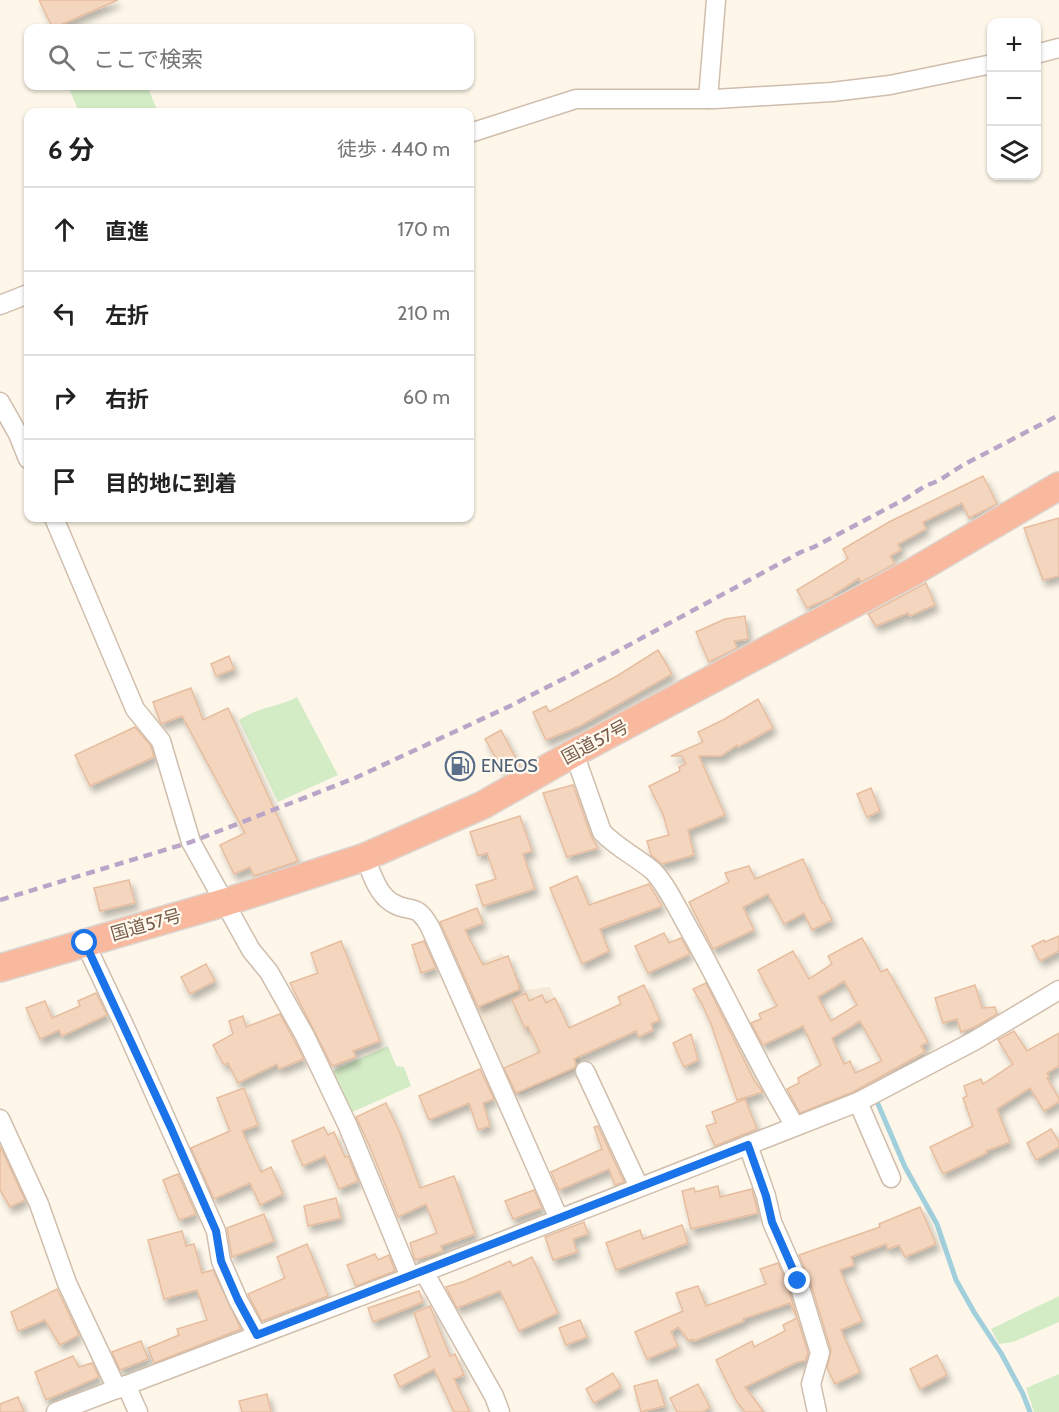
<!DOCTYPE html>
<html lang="ja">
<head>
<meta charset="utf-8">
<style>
	:root { --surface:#fff; --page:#f6f6f6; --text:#222; --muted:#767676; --line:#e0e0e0 }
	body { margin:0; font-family:Cabin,"Noto Sans JP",sans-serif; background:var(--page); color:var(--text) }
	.controls { position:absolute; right:18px; top:18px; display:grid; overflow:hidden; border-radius:12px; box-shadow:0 2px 4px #0004 }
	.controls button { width:54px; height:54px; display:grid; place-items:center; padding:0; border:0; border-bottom:2px solid var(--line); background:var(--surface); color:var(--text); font:30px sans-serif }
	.stop { position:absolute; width:18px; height:18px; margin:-14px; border:4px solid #1a73e8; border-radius:50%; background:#fff }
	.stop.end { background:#1a73e8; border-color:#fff; box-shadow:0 2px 6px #0008 }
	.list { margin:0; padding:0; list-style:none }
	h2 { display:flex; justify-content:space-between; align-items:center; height:78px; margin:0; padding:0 24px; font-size:26px }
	h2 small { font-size:20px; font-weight:400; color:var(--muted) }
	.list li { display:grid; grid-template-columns:39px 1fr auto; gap:18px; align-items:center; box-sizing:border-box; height:84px; padding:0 24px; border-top:2px solid var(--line) }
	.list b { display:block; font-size:22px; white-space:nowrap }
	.list em { font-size:20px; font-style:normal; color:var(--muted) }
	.icon { flex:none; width:33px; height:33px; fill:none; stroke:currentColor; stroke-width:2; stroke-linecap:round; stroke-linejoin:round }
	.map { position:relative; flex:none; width:1059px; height:1412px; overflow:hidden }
	.search { position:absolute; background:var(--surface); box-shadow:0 2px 4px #0004; left:24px; top:24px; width:450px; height:66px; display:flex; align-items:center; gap:15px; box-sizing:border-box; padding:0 21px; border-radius:12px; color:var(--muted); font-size:22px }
	.panel { position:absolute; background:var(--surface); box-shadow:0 2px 4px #0004; left:24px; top:108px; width:450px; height:414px; border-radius:12px }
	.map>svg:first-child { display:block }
	.residential { fill:#f5e8d6 }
	.green { fill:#d4ecc6 }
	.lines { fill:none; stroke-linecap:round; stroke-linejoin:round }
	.stream { stroke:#a1cfdb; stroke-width:5 }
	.building { fill:#f4d6bf; stroke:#e7bd9f; stroke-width:1.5; fill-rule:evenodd; filter:url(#shadow) }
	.minor-casing { stroke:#d0bead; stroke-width:21 }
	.highway-casing { stroke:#dcd5d0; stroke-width:30 }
	.minor { stroke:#fff; stroke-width:18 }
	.highway { stroke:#f9b99e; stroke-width:27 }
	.rail { stroke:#baa5c9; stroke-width:4.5; stroke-dasharray:9 6; stroke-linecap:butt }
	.route { stroke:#1a73e8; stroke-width:8 }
	.labels { text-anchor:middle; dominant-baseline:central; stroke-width:4.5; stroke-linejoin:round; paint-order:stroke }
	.street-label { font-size:18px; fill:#795d4a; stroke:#fffaf0 }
	.service-label { font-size:18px; fill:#4e5e75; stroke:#fffaf0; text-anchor:start }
</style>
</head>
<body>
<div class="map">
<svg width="1059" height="1412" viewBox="0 0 1059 1412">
	<defs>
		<filter id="shadow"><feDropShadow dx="3.5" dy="6" stdDeviation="3" flood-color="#0004"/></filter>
	</defs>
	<rect width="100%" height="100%" fill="#fdf6e9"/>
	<polygon class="residential" points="502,953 526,990 550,987 583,1067 514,1097 458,973"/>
	<g class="green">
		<polygon points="68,86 147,86 158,112 79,112"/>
		<path d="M297 697 338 775 278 802 239 720C260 706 276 708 297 697Z"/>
		<polygon points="388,1046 396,1066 404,1067 411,1086 350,1113 330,1072"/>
		<polygon points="1059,1296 1059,1322 1013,1342 999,1344 991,1329"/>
		<polygon points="1059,1374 1059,1412 1034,1412 1026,1388"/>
	</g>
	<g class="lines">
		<polyline class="stream" points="878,1104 905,1167 937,1224 956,1280 974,1312 1001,1353 1023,1394 1030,1412"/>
	</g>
	<g class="building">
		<polygon points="39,0 118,0 53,28"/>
		<polygon points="983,476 997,504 969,518 962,503 923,522 926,529 898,544 901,550 890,556 895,564 861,582 859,578 833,595 834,596 807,608 797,590 848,559 843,549 889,522"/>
		<polygon points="1059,518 1059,576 1043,580 1024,528"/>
		<polygon points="926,583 935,605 910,616 908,613 876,626 868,614"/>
		<polygon points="745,616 748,639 734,641 737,648 709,662 696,632 725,619"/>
		<polygon points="658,650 672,674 580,726 546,740 533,712 546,706 549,712 617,676"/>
		<polygon points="229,656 234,669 216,676 211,664"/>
		<polygon points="191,688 203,720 228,708 298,861 254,876 250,867 234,874 220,845 245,833 182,716 161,724 153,702"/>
		<polygon points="758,699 773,728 738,747 737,745 721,756 699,756 725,815 688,830 694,855 662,864 651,855 647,841 669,835 663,814 649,786 680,771 679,767 686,764 682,756 671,756 703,742 698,732 723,720"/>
		<polygon points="135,727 151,746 154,757 90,786 75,755"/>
		<polygon points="501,730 520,766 505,774 485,739"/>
		<polygon points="573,785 591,836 598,848 567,857 543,793"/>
		<polygon points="871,788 880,811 867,817 857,794"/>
		<polygon points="520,816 532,851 523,854 535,889 483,906 476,885 496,879 487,853 478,856 470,832"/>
		<polygon points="803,859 822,903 824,903 832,920 812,930 804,913 784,924 768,894 743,907 754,930 713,949 689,902 729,882 725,873 749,866 755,879"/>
		<polygon points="577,876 589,905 649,884 662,906 600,929 609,951 582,964 550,888"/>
		<polygon points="129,880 135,903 100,911 94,888"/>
		<polygon points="477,908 483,923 465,930 483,965 508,956 520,989 478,1007 440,922"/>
		<polygon points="664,933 669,943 681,938 690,954 648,973 635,946"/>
		<polygon points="1059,936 1059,951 1040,961 1032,946 1044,940 1045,942"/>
		<path d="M862 938 881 972 887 969 928 1042 921 1046 925 1052 853 1092 800 1113 787 1089 799 1083 798 1078 821 1065 803 1026 763 1045 751 1023 761 1019 759 1014 777 1006 758 970 793 951 809 979 832 964 828 956ZM844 981 857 1005 831 1021 818 997ZM860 1021 882 1061 855 1073 850 1061 844 1064 832 1038Z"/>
		<polygon points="341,941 380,1041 353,1051 356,1057 332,1066 290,983 318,973 311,953"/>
		<polygon points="424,941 436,968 421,973 412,945"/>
		<polygon points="206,964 215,981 190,994 181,977"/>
		<polygon points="706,983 754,1080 763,1092 737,1100 711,1024 702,1004 693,989"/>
		<polygon points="644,985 660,1020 651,1024 653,1030 639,1037 636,1031 574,1059 576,1065 574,1068 516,1093 504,1068 540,1052 528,1026 525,1028 512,1000 526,993 529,1001 542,995 546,1003 555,998 569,1028 621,1004 618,997"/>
		<polygon points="975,985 982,1008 995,1007 997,1014 975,1027 961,1032 957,1019 943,1023 935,998"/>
		<polygon points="96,993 107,1015 62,1036 59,1030 40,1039 26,1008 45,1001 52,1018 80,1006 78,1001"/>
		<polygon points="280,1014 304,1059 279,1069 277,1064 238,1083 228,1063 224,1065 213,1045 233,1034 229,1021 243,1016 246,1027"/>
		<polygon points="1014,1031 1027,1051 1059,1033 1059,1066 1047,1073 1049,1077 1047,1078 1059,1098 1059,1102 1044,1111 1030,1088 997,1109 1010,1142 986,1151 987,1153 943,1174 930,1147 973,1126 963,1098 967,1096 964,1086 981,1079 983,1084 1013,1064 998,1040"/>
		<polygon points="691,1034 698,1060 684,1067 673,1043"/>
		<polygon points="480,1069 494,1099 483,1103 490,1126 478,1130 469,1103 429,1120 419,1096"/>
		<polygon points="244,1088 258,1125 242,1131 261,1172 271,1167 283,1194 260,1205 250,1183 214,1199 191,1148 230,1131 217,1098"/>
		<polygon points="745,1099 757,1129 715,1146 706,1126 716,1123 712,1112"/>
		<polygon points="386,1103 399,1131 420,1188 454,1176 475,1234 441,1246 443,1251 415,1260 410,1243 437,1233 426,1204 398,1217 370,1147 356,1117"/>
		<polygon points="598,1126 624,1182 615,1185 609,1169 559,1190 551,1172 602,1149 594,1127"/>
		<polygon points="324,1127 328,1135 334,1132 345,1157 348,1156 358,1181 339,1189 325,1156 303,1166 292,1141"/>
		<polygon points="1051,1129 1059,1142 1059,1147 1036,1160 1027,1143"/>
		<polygon points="0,1146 25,1200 10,1207 0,1190"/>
		<polygon points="178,1174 196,1214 179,1220 163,1180"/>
		<polygon points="718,1186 720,1197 752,1189 758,1213 691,1229 682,1191 694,1188 695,1192"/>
		<polygon points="534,1190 542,1208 513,1219 505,1201"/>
		<polygon points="336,1198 341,1218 308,1226 304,1206"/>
		<polygon points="920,1207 936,1244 905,1257 899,1245 888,1249 886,1244 851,1257 854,1265 840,1270 862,1321 841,1330 860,1372 835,1384 827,1368 831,1350 809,1278 799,1255 880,1227 879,1224"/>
		<polygon points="264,1214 274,1241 232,1257 227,1228"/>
		<polygon points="584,1222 588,1234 573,1239 577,1252 553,1260 545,1237"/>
		<polygon points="682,1225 688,1243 616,1270 606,1243 640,1230 643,1239"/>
		<polygon points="182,1231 186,1246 194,1244 202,1273 213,1270 241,1329 154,1363 148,1348 179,1335 177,1329 207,1320 197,1290 164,1299 156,1269 148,1240"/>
		<polygon points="307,1244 328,1296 262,1321 248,1294 285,1278 277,1257"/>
		<polygon points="375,1254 378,1260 389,1255 395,1271 356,1286 347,1265"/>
		<polygon points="532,1257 558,1313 519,1331 500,1291 457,1308 446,1287 465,1281 510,1261 513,1266"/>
		<polygon points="778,1263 787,1285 808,1353 806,1360 795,1363 745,1387 764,1412 745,1412 737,1402 716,1360 752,1341 754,1347 785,1331 783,1325 797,1318 790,1303 743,1319 744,1321 694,1341 693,1339 689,1341 678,1327 671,1332 678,1346 647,1359 635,1332 683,1311 676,1293 698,1286 706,1306 766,1284 760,1269"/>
		<polygon points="57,1289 79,1335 60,1345 45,1320 18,1331 11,1312"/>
		<polygon points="419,1291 423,1302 373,1322 368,1308"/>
		<polygon points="430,1306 450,1356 455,1354 464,1375 454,1379 470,1412 454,1412 434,1369 400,1387 394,1375 430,1357 414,1313"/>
		<polygon points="580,1320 587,1337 566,1345 559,1328"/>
		<polygon points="141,1341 148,1359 120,1370 112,1352"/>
		<polygon points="937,1355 947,1375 920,1389 910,1369"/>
		<polygon points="73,1356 79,1367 92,1363 99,1377 46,1400 35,1372"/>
		<polygon points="613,1373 621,1387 594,1403 586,1389"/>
		<polygon points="657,1380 665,1406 641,1412 634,1386"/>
		<polygon points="698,1384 710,1408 703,1412 677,1412 670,1398"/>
		<polygon points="267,1394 271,1412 242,1412 239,1401"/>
		<polygon points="18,1397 24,1412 0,1412 0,1404"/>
	</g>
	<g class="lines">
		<g class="minor-casing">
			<g id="minor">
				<polyline points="1036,54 1059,48"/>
				<polyline points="708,99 716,0"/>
				<polyline points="470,133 576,99 715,99 832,92 890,85 992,64"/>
				<polyline points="0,305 28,294"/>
				<polyline points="0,402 18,434 28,459"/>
				<polyline points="54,518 135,709 161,741 191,842 251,950 269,972 305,1036 347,1124 410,1277"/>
				<path d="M574 753 602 832C617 848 637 857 653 871 667 885 679 912 689 929 726 994 756 1062 795 1126"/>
				<path d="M365 857C371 872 377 893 391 902 410 915 415 900 430 927L559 1219"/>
				<polyline points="85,943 124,1025 216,1231 221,1261 238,1300 257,1335"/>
				<polyline points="585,1071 639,1187"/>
				<polyline points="858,1102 891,1178"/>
				<polyline points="0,1119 39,1204 67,1283 117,1389"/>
				<polyline points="748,1145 766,1196 772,1222 798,1281 820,1353 811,1384 817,1412"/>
				<polyline points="424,1272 494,1396 500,1412"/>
				<polyline points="126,1385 138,1412"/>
				<polyline points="56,1412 424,1272 858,1102 974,1041 1059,990"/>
			</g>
		</g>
		<g class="highway-casing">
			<polyline id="highway" points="0,968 226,902 365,857 483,805 574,753 913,572 1059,486"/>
		</g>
		<use href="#minor" class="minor"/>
		<use href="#highway" class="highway"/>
		<polyline class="rail" points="0,900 191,842 355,778 510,706 616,652 801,552 814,547 905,499 925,486 938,481 963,465 1059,415"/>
	</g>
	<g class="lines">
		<polyline class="route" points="85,943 171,1128 216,1231 221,1261 238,1300 257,1335 748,1145 766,1196 772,1222 798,1281"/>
	</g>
	<defs>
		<g id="fuel-ring" transform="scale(1.5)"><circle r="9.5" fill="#fffaf0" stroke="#5c6f8a" stroke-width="1.5"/><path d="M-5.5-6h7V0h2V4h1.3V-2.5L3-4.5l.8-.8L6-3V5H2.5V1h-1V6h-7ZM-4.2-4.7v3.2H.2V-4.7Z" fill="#5c6f8a"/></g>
	</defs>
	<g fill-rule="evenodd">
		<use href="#fuel-ring" x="460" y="766"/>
	</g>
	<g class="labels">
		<g class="street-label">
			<text transform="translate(595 742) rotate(-28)">国道57号</text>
			<text transform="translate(146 925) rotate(-16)">国道57号</text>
		</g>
		<g class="service-label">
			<text x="481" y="766">ENEOS</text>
		</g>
	</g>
</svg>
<div class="controls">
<button>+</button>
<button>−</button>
<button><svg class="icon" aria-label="layers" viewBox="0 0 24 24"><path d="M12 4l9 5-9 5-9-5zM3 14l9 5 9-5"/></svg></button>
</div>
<div class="stop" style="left:85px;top:943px"></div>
<div class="stop end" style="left:798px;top:1281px"></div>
<div class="search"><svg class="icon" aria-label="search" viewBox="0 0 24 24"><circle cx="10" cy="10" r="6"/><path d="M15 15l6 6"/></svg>ここで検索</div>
<section class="panel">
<h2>6 分<small>徒歩 · 440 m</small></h2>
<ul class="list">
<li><svg class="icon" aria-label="ahead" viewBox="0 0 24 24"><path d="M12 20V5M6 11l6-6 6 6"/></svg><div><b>直進</b></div><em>170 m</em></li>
<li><svg class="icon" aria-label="left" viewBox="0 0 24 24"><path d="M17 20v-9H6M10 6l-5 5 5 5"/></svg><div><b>左折</b></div><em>210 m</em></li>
<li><svg class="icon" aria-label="right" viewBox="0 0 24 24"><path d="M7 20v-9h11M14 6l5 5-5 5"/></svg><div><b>右折</b></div><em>60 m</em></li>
<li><svg class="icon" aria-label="arrive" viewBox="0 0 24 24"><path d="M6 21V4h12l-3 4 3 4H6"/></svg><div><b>目的地に到着</b></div></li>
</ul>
</section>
</div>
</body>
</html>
